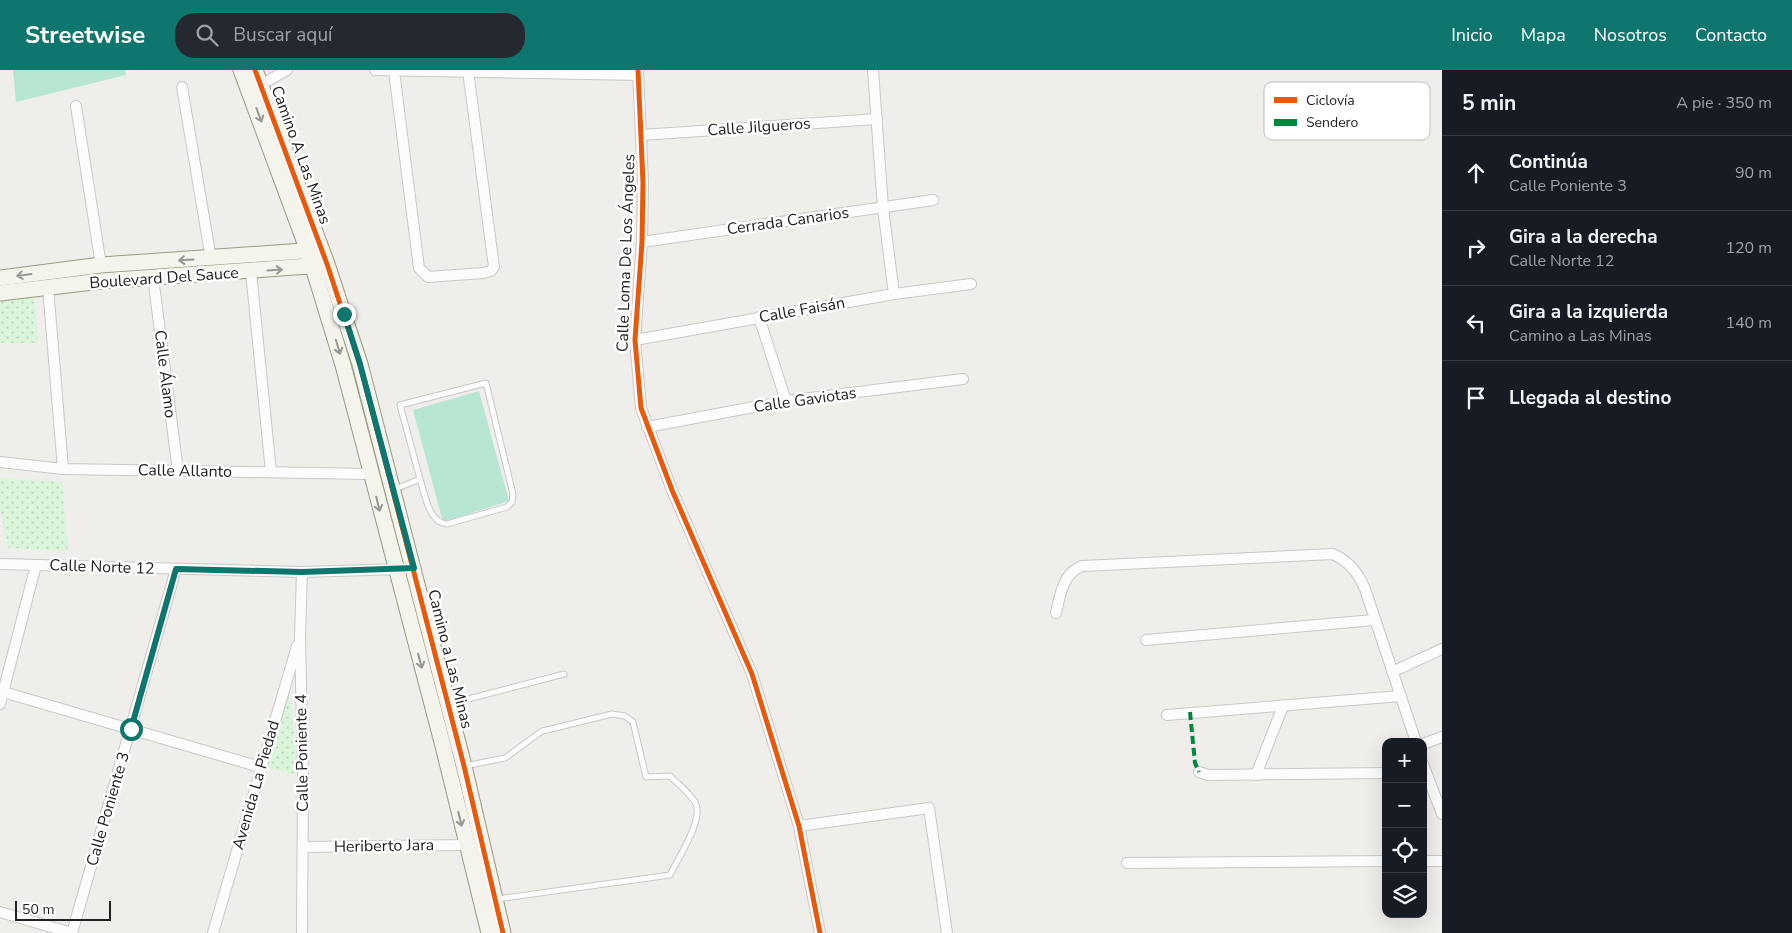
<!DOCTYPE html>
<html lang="es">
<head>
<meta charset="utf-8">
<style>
	:root { --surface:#171b24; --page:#242831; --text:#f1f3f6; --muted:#9ea1a6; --line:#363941; --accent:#0f766e }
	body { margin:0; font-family:"Nunito Sans",sans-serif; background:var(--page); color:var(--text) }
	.controls { position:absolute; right:15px; bottom:15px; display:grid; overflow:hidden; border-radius:10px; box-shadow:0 5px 20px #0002 }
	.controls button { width:45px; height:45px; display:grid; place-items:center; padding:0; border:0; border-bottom:1px solid var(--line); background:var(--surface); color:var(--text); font:25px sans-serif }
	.scale { position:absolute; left:15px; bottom:12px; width:96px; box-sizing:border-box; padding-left:5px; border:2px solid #222; border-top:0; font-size:14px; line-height:18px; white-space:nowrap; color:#222; -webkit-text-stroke:4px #fff; paint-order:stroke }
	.stop { position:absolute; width:15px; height:15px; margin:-11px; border:4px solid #0f766e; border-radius:50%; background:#fff }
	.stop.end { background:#0f766e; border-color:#fff; box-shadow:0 1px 5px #0008 }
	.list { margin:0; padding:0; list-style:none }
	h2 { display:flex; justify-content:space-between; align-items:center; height:65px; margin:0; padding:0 20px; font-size:21px }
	h2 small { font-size:16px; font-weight:400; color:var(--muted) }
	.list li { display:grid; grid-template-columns:32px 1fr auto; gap:15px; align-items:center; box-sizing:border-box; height:75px; padding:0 20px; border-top:1px solid var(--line) }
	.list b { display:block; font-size:19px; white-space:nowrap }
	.list p { margin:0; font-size:16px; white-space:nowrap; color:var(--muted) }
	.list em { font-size:16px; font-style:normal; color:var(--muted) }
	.icon { flex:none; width:28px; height:28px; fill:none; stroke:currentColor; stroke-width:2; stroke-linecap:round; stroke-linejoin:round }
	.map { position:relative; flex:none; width:1442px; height:863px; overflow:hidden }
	header { display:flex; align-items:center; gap:30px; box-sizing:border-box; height:70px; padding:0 25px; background:var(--accent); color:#fff }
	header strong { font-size:24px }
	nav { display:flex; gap:28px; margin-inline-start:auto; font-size:18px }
	.search { width:350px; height:45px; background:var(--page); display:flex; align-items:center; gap:12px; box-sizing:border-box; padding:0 18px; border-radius:20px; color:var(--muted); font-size:19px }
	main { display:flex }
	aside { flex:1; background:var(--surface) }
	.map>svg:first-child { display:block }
	.park { fill:url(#park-dots) }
	.pitch { fill:#b7e6d2 }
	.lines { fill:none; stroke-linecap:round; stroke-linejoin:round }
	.lane-casing { stroke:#c9c8c7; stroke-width:7 }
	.street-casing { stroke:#c9c8c7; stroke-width:12 }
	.secondary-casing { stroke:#999a82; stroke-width:17 }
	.lane { stroke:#fdfcfc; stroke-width:5 }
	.street { stroke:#fdfcfc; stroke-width:10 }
	.secondary { stroke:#f4f4ed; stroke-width:15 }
	.quiet { stroke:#00873e; stroke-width:4; stroke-dasharray:8 4; stroke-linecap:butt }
	.cycleway-casing { stroke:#fff; stroke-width:8 }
	.cycleway { stroke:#e8590c; stroke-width:5 }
	.oneway { stroke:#969692 }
	.route { stroke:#0f766e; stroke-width:6 }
	.labels { text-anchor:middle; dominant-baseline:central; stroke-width:5; stroke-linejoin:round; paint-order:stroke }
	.street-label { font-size:16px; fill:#222; stroke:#fff }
	.key { fill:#fff; stroke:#bdbdbd; stroke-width:1 }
	.key-label { font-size:14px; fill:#222 }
</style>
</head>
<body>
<header>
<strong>Streetwise</strong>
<div class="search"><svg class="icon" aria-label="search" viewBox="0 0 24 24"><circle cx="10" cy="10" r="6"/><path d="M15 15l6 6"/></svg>Buscar aquí</div>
<nav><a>Inicio</a><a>Mapa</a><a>Nosotros</a><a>Contacto</a></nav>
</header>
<main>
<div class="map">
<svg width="1442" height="863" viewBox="0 0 1442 863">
	<defs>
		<pattern id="park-dots" width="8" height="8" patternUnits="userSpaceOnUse" patternTransform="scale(1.25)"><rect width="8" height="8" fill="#daf5da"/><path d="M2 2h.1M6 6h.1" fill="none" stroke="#bbd2bb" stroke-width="1.8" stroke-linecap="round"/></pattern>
	</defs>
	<rect width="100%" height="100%" fill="#f0eeeb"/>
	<g class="park">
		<polygon points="0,227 34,227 38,273 0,273"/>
		<polygon points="0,408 62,412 68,481 8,478 0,440"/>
		<polygon points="288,617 299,705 267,698"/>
	</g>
	<g class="pitch">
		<polygon points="13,0 125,0 126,5 16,32"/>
		<polygon points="479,321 509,431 443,452 413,340"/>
	</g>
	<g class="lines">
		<g class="lane-casing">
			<g id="lane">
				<path d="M393 420 420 409 400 335 486 313 513 424 512 432 507 437 447 454C429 453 425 425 420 409"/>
				<polyline points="449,634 564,604"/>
				<path d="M465 696 505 688 542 661 551 659 612 644 625 646 633 652 646 707 670 706C678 714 689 722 695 732 705 748 678 788 670 805L497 829"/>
			</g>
		</g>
		<g class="street-casing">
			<g id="street">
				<polyline points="375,0 638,5"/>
				<polyline points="638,0 643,113 642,172 635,270 641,338 672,420 752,604 799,756 820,863"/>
				<polyline points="873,0 883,138 894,224"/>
				<polyline points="394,1 419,198 428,207 483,203 491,201 494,197 468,1"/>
				<polyline points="182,17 211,189"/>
				<polyline points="257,17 287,0"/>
				<polyline points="76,36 101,195"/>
				<polyline points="641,65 877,49"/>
				<polyline points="642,172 933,130"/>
				<polyline points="251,202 271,402"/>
				<polyline points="153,207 178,401"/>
				<polyline points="48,217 63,399"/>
				<polyline points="759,247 786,331"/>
				<polyline points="635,270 894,224 971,214"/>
				<polyline points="647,357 786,331 963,309"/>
				<polyline points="0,392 63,399 371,404"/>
				<polyline points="0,494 302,502 403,499"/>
				<polyline points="302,502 300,567 303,704 302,863"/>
				<path d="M1056 543C1060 525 1063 503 1082 496L1333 484C1350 492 1358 503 1365 519L1416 672"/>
				<polyline points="1146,570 1374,550"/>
				<polyline points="1392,602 1442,579"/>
				<polyline points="0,621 260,697"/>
				<polyline points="0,634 36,495"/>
				<polyline points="1167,645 1401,626"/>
				<polyline points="1423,674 1442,667"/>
				<polyline points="1423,694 1442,744"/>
				<polyline points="1199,702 1208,705 1386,703"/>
				<polyline points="1256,705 1283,636"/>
				<polyline points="799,756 929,738 947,863"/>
				<polyline points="303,777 466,775"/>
				<polyline points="1423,791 1442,791"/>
				<polyline points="1127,793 1386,791"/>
				<polyline points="0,842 72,863"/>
				<polyline points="72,863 176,499"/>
				<polyline points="213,863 297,576"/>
			</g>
		</g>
		<g class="secondary-casing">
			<g id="secondary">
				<polyline points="241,0 308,181 343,295 442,672 489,863"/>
				<polyline points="255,0 327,194 360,294 464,696 503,863"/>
				<polyline points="0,208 101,195 318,180"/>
				<polyline points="0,223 101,211 322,195"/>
			</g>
		</g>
		<use href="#lane" class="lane"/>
		<use href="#street" class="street"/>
		<use href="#secondary" class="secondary"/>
		<polyline class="quiet" points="1190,642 1195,693 1199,702"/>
		<g class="cycleway-casing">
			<g id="cycleway">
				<polyline points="255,0 327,194 360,294 464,696 503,863"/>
				<polyline points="638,0 643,113 642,172 635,270 641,338 672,420 752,604 799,756 820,863"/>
			</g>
		</g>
		<use href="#cycleway" class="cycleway"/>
	</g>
	<defs><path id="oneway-shaft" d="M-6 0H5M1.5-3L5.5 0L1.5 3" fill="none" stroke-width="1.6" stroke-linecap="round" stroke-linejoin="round" transform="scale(1.25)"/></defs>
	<g class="oneway">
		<use href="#oneway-shaft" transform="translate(259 45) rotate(69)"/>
		<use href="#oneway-shaft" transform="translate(186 190) rotate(177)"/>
		<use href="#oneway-shaft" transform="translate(275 200) rotate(-4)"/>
		<use href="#oneway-shaft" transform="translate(24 205) rotate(172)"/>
		<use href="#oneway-shaft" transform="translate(338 277) rotate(73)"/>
		<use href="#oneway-shaft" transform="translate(378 434) rotate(76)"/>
		<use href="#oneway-shaft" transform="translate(420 591) rotate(75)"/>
		<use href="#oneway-shaft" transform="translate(460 749) rotate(77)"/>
	</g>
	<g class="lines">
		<polyline class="route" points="131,659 176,499 302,502 414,498 360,294 344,244"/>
	</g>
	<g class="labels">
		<g class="street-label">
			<text transform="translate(759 57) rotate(-4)">Calle Jilgueros</text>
			<text transform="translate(301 85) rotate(70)">Camino A Las Minas</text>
			<text transform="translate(788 151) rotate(-8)">Cerrada Canarios</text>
			<text transform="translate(626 183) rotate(-88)">Calle Loma De Los Ángeles</text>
			<text transform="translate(164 208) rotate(-4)">Boulevard Del Sauce</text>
			<text transform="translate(802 240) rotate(-10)">Calle Faisán</text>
			<text transform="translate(165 304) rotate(83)">Calle Álamo</text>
			<text transform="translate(805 330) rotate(-8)">Calle Gaviotas</text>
			<text transform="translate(185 401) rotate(1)">Calle Allanto</text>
			<text transform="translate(102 497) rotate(2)">Calle Norte 12</text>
			<text transform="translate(450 589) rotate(76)">Camino a Las Minas</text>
			<text transform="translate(302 683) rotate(-91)">Calle Poniente 4</text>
			<text transform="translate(256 715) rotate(-74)">Avenida La Piedad</text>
			<text transform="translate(108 739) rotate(-74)">Calle Poniente 3</text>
			<text transform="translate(384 776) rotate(-1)">Heriberto Jara</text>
		</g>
	</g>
	<rect x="1264" y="12" width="166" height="58" rx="8" class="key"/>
	<rect x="1274" y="27" width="23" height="6" fill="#e8590c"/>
	<rect x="1274" y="49" width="23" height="7" fill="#00873e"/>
	<g class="key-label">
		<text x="1306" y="35">Ciclovía</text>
		<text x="1306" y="57">Sendero</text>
	</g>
</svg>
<div class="controls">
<button>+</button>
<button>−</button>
<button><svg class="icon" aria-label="locate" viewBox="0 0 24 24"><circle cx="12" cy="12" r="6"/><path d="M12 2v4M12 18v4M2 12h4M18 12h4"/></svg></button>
<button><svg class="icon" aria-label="layers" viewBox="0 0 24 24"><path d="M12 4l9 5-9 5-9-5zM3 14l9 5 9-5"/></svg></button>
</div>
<div class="scale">50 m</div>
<div class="stop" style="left:131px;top:659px"></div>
<div class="stop end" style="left:344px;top:244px"></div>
</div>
<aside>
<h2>5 min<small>A pie · 350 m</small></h2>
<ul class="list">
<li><svg class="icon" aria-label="ahead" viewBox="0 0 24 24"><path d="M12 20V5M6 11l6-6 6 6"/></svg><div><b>Continúa</b><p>Calle Poniente 3</p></div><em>90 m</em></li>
<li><svg class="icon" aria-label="right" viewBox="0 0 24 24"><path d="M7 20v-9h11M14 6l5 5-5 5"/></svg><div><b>Gira a la derecha</b><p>Calle Norte 12</p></div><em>120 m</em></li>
<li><svg class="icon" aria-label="left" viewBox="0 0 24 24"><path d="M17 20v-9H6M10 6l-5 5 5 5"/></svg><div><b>Gira a la izquierda</b><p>Camino a Las Minas</p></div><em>140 m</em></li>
<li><svg class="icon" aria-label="arrive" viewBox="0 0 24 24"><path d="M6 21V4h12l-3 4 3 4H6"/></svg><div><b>Llegada al destino</b></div></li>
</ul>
</aside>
</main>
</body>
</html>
